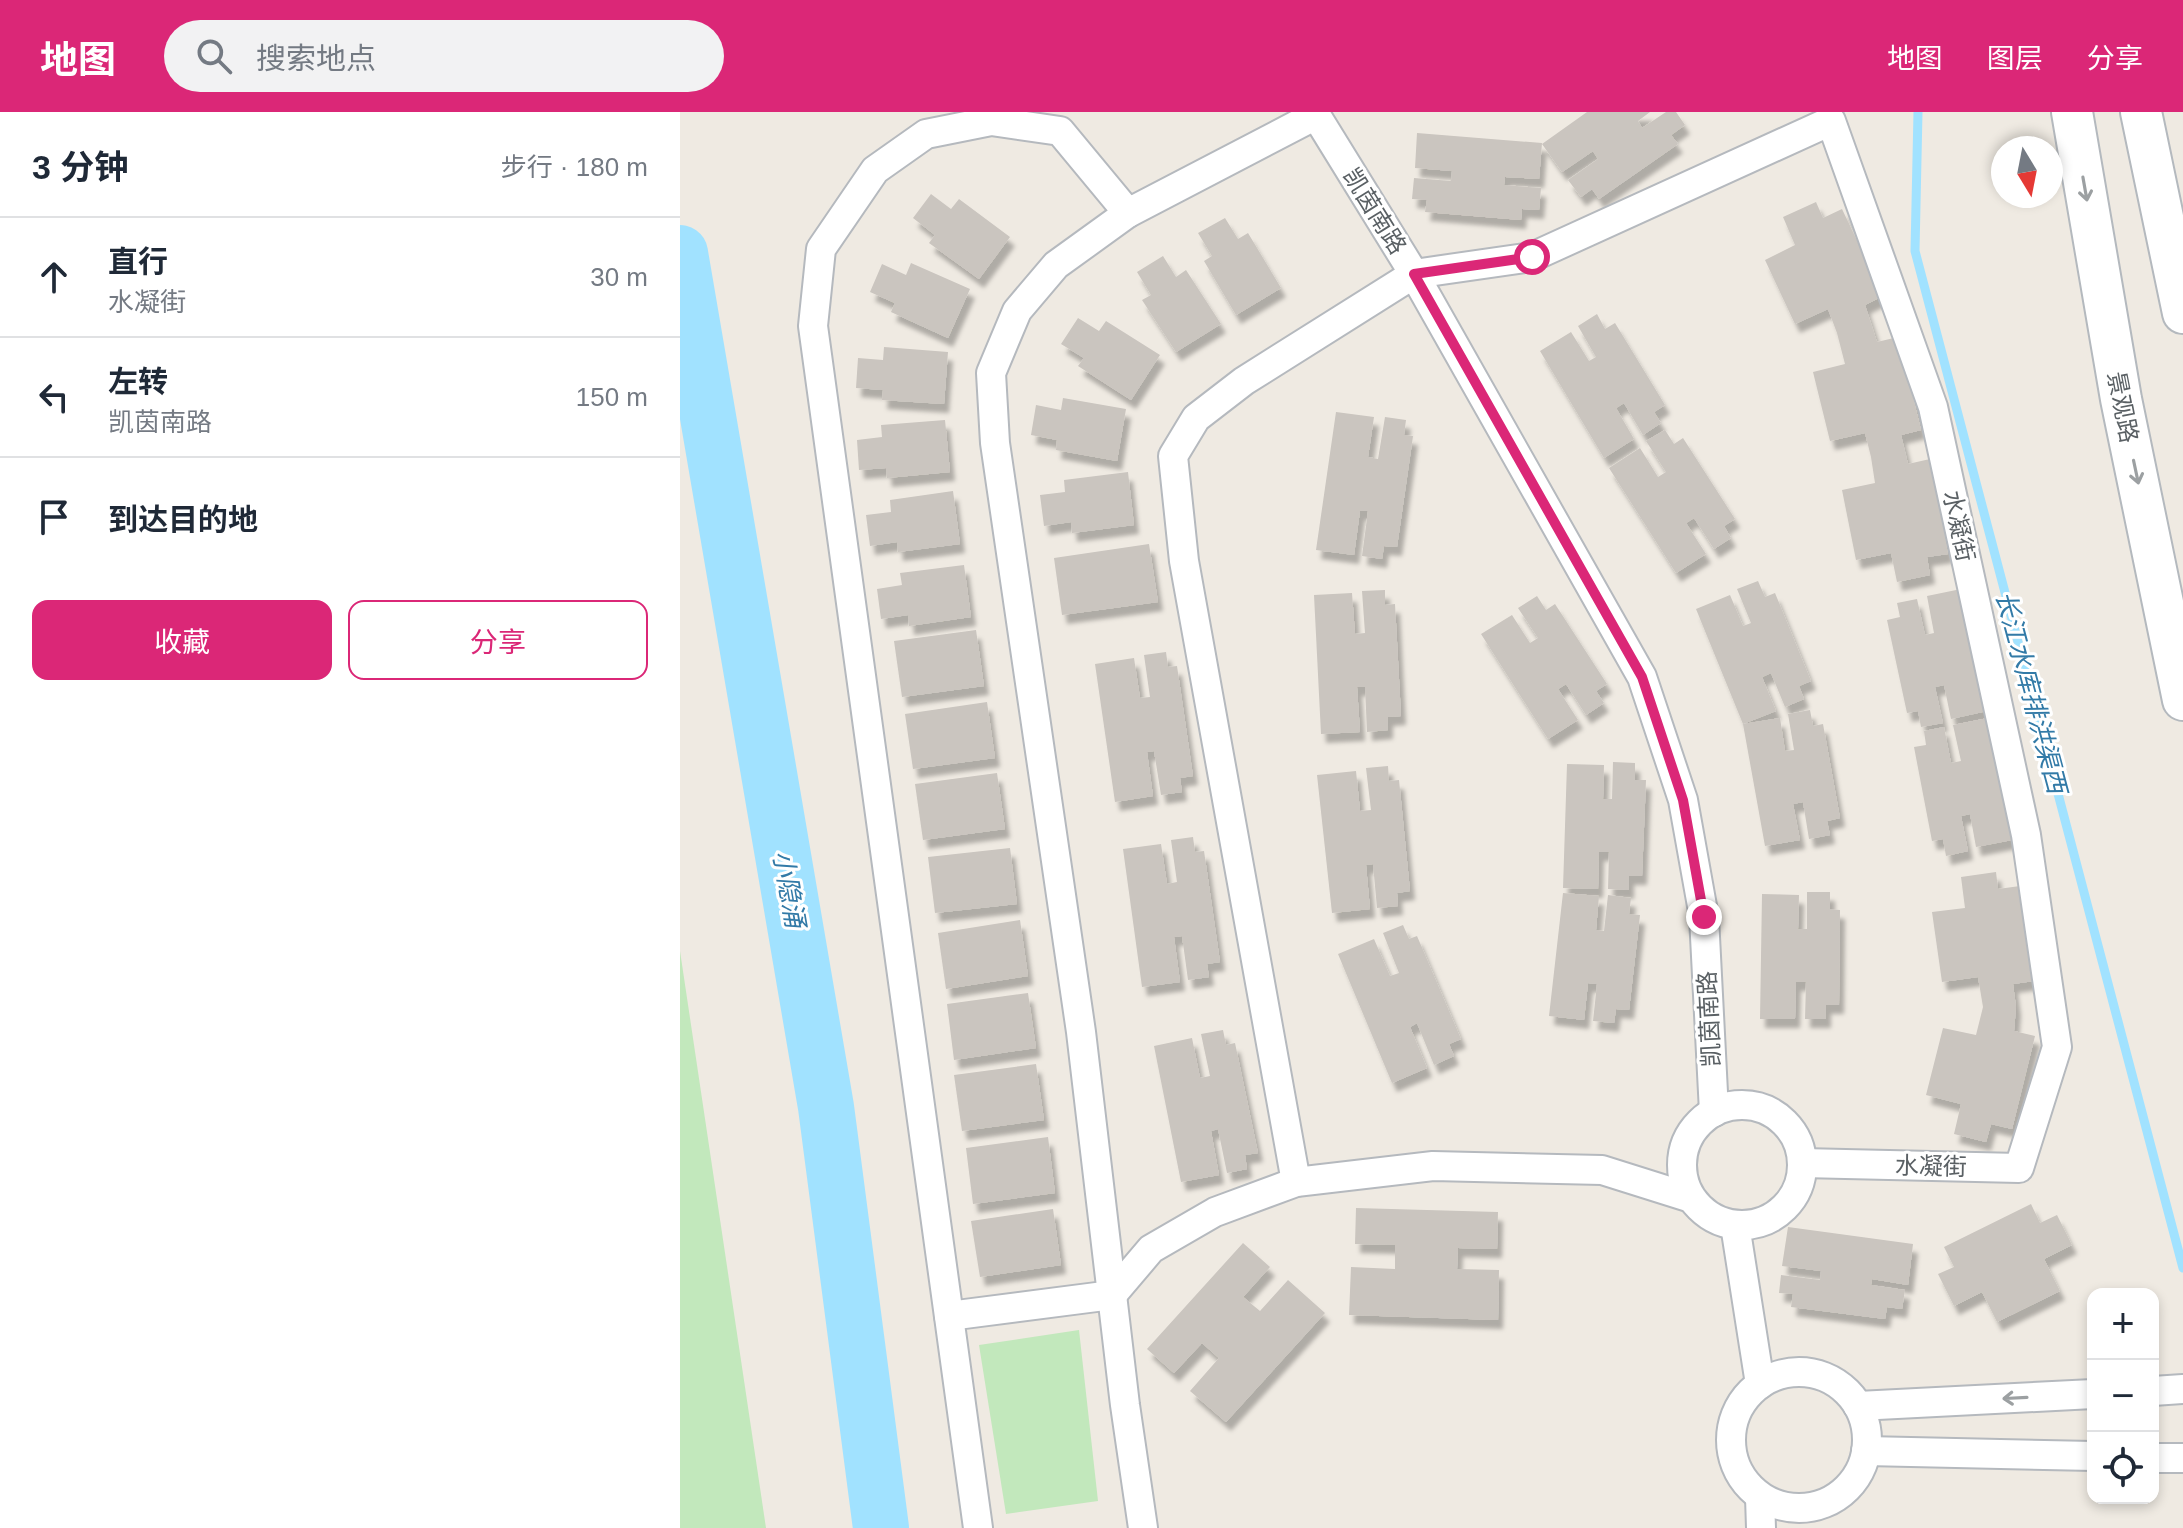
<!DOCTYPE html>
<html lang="zh">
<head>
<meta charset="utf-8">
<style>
	:root { --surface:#fff; --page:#f2f2f3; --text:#1f2937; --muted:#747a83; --line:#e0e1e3; --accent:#db2777 }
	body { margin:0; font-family:Helvetica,"Noto Sans SC",sans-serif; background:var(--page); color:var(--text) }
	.controls { position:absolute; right:24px; bottom:24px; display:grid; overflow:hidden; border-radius:16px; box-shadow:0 4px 12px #0003 }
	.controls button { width:72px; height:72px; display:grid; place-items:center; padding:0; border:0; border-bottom:2px solid var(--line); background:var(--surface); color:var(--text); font:40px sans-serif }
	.compass { position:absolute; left:1311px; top:24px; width:72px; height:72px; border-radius:50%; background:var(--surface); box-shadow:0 4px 12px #0003; rotate:170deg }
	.stop { position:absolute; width:24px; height:24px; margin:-18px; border:6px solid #db2777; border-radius:50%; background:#fff }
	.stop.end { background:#db2777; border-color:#fff; box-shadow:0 2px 8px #0008 }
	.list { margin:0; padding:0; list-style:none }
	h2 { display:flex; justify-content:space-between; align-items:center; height:104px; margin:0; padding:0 32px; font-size:34px }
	h2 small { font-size:26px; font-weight:400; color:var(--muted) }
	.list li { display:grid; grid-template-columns:52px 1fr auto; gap:24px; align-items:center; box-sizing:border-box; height:120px; padding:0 32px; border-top:2px solid var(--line) }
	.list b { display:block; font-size:30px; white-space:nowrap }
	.list p { margin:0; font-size:26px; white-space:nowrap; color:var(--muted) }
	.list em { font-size:26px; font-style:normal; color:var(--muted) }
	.actions { display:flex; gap:16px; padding:24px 32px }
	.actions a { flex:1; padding:18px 0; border:2px solid var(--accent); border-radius:16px; text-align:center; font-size:28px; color:var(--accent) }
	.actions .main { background:var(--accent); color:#fff }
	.icon { flex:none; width:44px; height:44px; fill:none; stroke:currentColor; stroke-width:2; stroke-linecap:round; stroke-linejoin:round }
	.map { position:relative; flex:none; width:1503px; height:1416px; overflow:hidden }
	header { display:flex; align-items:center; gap:48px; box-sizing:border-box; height:112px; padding:0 40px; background:var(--accent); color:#fff }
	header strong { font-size:38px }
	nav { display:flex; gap:44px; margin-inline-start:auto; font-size:28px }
	.search { width:560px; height:72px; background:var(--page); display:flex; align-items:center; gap:20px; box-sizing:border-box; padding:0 28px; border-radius:44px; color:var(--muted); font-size:30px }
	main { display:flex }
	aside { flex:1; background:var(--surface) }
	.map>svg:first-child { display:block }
	.green { fill:#c2e8bc }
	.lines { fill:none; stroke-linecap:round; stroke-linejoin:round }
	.stream { stroke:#a1e2ff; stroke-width:9 }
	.river { stroke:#a1e2ff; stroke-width:56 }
	.building { fill:#cac5bf; filter:url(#shadow) }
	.minor-casing { stroke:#b5b9be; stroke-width:32 }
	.secondary-casing { stroke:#b4b9be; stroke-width:44 }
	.minor { stroke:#fff; stroke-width:28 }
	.secondary { stroke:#fff; stroke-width:40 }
	.oneway { stroke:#9ca0a2 }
	.route { stroke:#db2777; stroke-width:10 }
	.labels { text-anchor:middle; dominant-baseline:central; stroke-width:6; stroke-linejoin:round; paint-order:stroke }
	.street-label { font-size:24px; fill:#5a6064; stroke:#fff }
	.water-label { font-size:26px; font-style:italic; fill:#327aa7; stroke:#fff }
</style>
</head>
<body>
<header>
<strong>地图</strong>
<div class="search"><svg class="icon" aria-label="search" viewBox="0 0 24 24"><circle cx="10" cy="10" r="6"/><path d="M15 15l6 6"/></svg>搜索地点</div>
<nav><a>地图</a><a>图层</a><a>分享</a></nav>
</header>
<main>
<aside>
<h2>3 分钟<small>步行 · 180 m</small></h2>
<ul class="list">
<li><svg class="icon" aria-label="ahead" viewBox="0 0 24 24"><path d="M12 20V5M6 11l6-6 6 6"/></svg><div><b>直行</b><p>水凝街</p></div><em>30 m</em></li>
<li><svg class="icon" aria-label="left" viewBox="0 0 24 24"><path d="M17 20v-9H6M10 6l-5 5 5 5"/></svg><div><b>左转</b><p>凯茵南路</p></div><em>150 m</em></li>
<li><svg class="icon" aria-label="arrive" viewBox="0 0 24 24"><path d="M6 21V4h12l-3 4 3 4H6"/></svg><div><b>到达目的地</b></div></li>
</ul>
<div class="actions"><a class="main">收藏</a><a>分享</a></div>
</aside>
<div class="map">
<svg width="1503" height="1416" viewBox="0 0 1503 1416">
	<defs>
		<filter id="shadow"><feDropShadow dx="5" dy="9" stdDeviation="2" flood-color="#0004"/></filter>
	</defs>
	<rect width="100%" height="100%" fill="#efeae2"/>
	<g class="green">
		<polygon points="0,839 86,1416 0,1416"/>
		<polygon points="399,1218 418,1389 326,1402 299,1233"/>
	</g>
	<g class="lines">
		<polyline class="stream" points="1238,0 1235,139 1503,1156"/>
		<polyline class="river" points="0,141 146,995 201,1416"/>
	</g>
	<g class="building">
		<polygon points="907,0 970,0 958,9 962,16 986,0 996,0 1005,13 991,23 998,32 919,87 912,77 901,85 888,68 918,47 913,39 882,60 862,32"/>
		<polygon points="737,21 862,31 859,67 825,65 824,73 861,76 859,98 842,97 841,108 745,100 747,88 732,87 734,66 771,69 772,59 735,56"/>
		<polygon points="251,82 271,97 279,87 330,125 299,167 249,131 255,123 233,106"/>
		<polygon points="1136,90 1143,106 1162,97 1203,184 1185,193 1197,230 1218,225 1241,318 1221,323 1228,352 1250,347 1268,442 1247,445 1250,463 1217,470 1211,441 1176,448 1162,378 1195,371 1191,345 1185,321 1150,329 1133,260 1165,252 1157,221 1148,197 1115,212 1085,148 1115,133 1103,105"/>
		<polygon points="545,106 558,127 568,121 601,176 556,203 524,149 532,144 518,121"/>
		<polygon points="483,144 496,165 506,158 541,212 496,240 462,188 471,183 457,160"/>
		<polygon points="231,151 290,177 268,226 211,200 215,191 190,180 202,152 226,163"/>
		<polygon points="917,202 925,217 935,211 985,293 974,300 981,311 963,323 944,291 936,296 954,327 924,346 860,239 891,220 909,249 916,245 898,214"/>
		<polygon points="398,206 419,219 426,209 480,243 451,288 398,254 404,246 381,232"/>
		<polygon points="204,235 268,240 264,292 202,288 203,278 176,276 178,246 203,248"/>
		<polygon points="383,286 446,297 437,349 376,338 377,328 351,323 356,293 381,298"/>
		<polygon points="656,300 694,305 688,345 698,347 705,305 726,308 724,323 733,324 717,435 704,434 702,447 682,444 688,399 680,399 674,443 636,438"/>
		<polygon points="265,308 270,360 207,366 206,356 179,358 177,328 202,325 201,313"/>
		<polygon points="985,318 994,332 1003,326 1055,407 1044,414 1051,426 1034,437 1014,406 1006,411 1026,442 996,461 929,356 960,336 978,365 986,360 966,329"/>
		<polygon points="448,360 454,413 392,421 391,410 364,414 360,383 385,380 384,368"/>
		<polygon points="273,379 280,432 218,440 217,430 190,434 186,403 211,400 210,388"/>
		<polygon points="469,432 478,490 382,503 374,446"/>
		<polygon points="284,453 291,505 229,514 228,503 201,507 197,477 222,473 220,461"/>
		<polygon points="1078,469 1085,485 1095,481 1131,569 1119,574 1124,587 1105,595 1091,561 1082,565 1096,599 1063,612 1016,497 1050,483 1063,514 1071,511 1057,477"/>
		<polygon points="1281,477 1307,599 1271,607 1264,573 1255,575 1263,611 1241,615 1238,599 1227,601 1207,508 1220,505 1217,491 1237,487 1245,523 1254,521 1247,484"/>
		<polygon points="705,478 705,493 715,492 721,604 708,605 708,618 687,620 685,575 677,575 680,620 641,622 634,483 672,481 675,522 685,521 682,479"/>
		<polygon points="857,484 866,498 875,492 927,572 916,579 924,591 906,603 886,572 878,577 898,608 868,627 801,522 832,503 850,531 858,526 838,496"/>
		<polygon points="296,518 304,574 222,585 214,529"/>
		<polygon points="486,540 488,555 497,554 513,664 500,666 502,680 481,683 474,639 467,640 473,684 435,690 415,552 454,546 460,586 470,585 464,543"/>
		<polygon points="307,590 315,646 233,657 225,602"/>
		<polygon points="1130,598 1133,614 1143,612 1160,706 1147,709 1150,723 1129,727 1123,690 1113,692 1120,728 1085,734 1063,612 1100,606 1105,639 1114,638 1108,602"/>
		<polygon points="1308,606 1332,728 1296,735 1290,702 1281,704 1288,739 1266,744 1263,727 1252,729 1234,635 1246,633 1244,619 1264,615 1271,651 1281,649 1273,613"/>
		<polygon points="933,650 955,651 955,668 966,668 962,764 949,764 949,778 928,777 929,740 919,740 918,777 883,776 887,652 924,653 923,687 932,687"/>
		<polygon points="708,654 709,669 719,668 730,779 717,781 718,794 697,796 693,752 686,753 690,797 652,801 637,663 676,659 680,699 691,698 686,656"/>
		<polygon points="317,661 325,717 243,728 235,672"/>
		<polygon points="513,725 515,740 524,739 540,850 527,852 529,865 508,868 502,824 494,825 500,870 462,875 443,737 481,732 487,772 497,770 491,728"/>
		<polygon points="330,736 337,792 255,801 248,745"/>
		<polygon points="1316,760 1318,777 1340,774 1354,869 1333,872 1336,895 1334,919 1355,924 1332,1017 1311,1012 1306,1030 1274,1022 1281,992 1246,983 1263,916 1296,923 1303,895 1298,865 1262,870 1252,800 1285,796 1281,765"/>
		<polygon points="1127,780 1150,780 1150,797 1160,798 1159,893 1146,893 1146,907 1125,907 1126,870 1116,870 1115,907 1080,907 1082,782 1119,783 1118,817 1127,817"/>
		<polygon points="883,781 919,784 916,818 924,819 928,783 951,786 949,802 960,803 949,898 936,897 934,911 913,909 917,872 908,871 904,908 869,904"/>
		<polygon points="340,808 348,864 266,877 258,821"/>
		<polygon points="723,813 729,827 737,824 781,927 769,932 774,944 754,953 737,911 730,915 747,956 712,971 658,842 694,827 710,864 719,861 703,821"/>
		<polygon points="348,881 356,936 274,948 267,892"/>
		<polygon points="543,918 546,933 555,931 578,1041 565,1043 567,1057 547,1061 538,1017 531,1019 539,1063 501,1070 474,934 512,926 520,966 530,964 521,922"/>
		<polygon points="356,952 364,1008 282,1019 274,963"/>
		<polygon points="368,1025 375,1081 293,1092 286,1036"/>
		<polygon points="1351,1092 1360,1111 1377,1103 1392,1133 1364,1147 1380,1179 1317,1210 1302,1180 1274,1194 1258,1162 1274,1155 1264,1135"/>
		<polygon points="676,1096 818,1100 817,1137 778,1136 777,1157 819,1158 818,1208 669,1203 671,1155 715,1157 715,1133 675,1132"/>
		<polygon points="373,1097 381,1153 300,1165 291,1109"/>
		<polygon points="1108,1115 1233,1132 1228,1173 1192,1167 1191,1173 1225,1178 1222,1197 1207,1195 1205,1207 1111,1195 1113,1182 1099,1181 1101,1163 1140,1168 1141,1159 1102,1154"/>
		<polygon points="563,1131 590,1155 563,1185 580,1199 608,1168 645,1201 546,1310 510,1279 539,1246 522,1231 494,1261 467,1237"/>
	</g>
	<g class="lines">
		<g class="minor-casing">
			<g id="minor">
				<polyline points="634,0 734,162 962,565 1003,688 1024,805 1034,1000"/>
				<polyline points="448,101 376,153 337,199 311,261 315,331 401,920 445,1293 463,1416"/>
				<circle cx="1062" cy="1053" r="60"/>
				<polyline points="616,1070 504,449 493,344 516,306 564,269 734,162 852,145 1151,9 1253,295 1346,723 1377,935 1339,1056 1122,1051"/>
				<polyline points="1055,1113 1080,1272"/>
				<polyline points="269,1204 432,1183 471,1137 535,1100 616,1070 753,1054 922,1058 1011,1086"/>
				<circle cx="1119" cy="1328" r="68"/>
				<polyline points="1473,1279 1503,1277"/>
				<polyline points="1178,1294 1413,1282"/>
				<polyline points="1186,1339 1413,1344"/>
				<polyline points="1473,1346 1503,1346"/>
				<polyline points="1080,1385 1081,1416"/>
				<polyline points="298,1416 133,214 141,137 195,58 246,22 311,9 380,19 448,101 636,3"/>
			</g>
		</g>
		<g class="secondary-casing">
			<g id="secondary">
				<polyline points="1392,0 1441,287 1503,588"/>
				<polyline points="1461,0 1503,201"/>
			</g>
		</g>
		<use href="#minor" class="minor"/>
		<use href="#secondary" class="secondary"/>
	</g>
	<defs><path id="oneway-shaft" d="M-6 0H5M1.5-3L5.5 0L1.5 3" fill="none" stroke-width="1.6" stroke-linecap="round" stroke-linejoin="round" transform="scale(2)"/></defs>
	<g class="oneway">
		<use href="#oneway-shaft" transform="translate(1405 77) rotate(80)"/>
		<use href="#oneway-shaft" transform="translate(1456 360) rotate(78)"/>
		<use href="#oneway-shaft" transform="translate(1335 1286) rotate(177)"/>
	</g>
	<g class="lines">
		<polyline class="route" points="852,145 734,162 962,565 1003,688 1024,805"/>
	</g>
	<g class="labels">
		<g class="street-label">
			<text transform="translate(695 99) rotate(58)">凯茵南路</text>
			<text transform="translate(1443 295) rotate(79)">景观路</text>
			<text transform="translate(1279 414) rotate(78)">水凝街</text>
			<text transform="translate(1029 907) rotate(-93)">凯茵南路</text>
			<text transform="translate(1251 1054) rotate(1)">水凝街</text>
		</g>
		<g class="water-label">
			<text transform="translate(1351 580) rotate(75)">长江水库排洪渠西</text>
			<text transform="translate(109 777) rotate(80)">小隐涌</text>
		</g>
	</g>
</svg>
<div class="controls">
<button>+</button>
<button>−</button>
<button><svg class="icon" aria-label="locate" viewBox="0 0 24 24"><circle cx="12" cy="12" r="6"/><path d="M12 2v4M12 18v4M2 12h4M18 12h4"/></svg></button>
</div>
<svg class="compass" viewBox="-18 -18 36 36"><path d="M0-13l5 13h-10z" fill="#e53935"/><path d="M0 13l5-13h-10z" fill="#747a83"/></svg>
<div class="stop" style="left:852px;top:145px"></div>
<div class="stop end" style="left:1024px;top:805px"></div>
</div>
</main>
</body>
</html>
